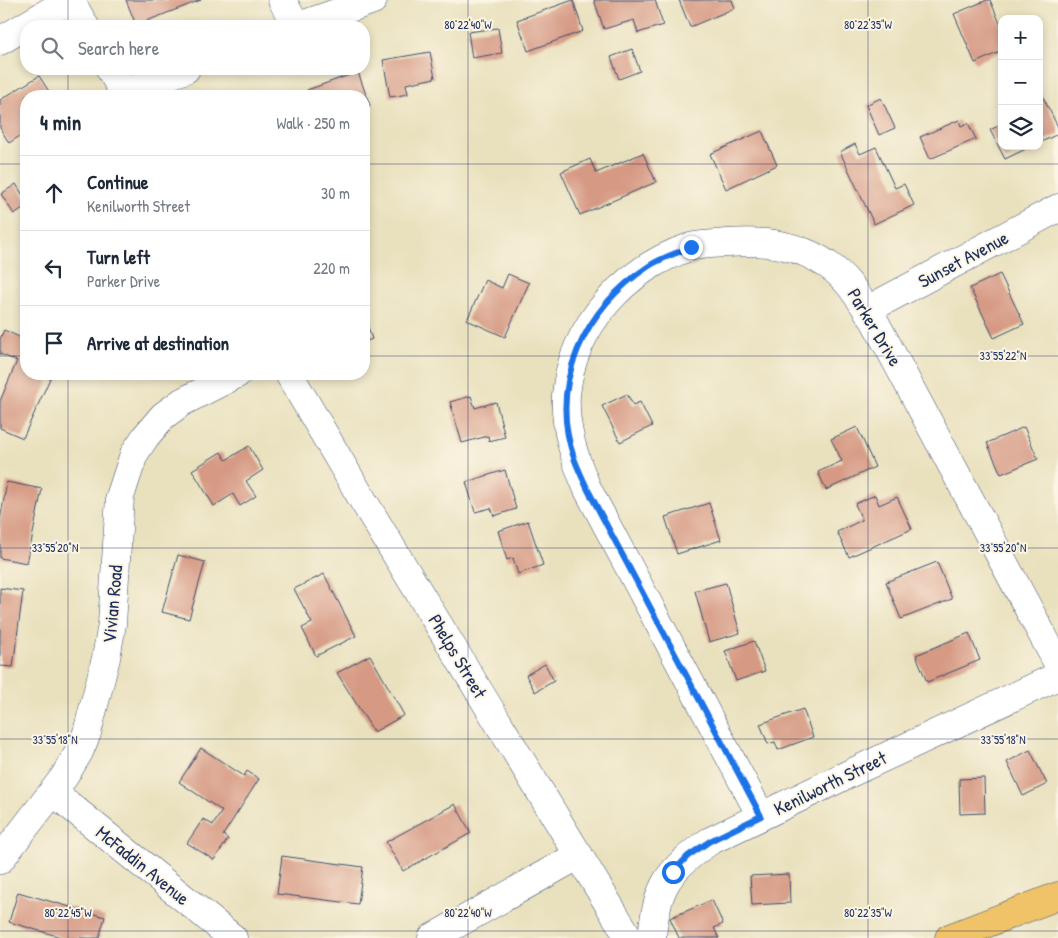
<!DOCTYPE html>
<html lang="en">
<head>
<meta charset="utf-8">
<style>
	:root { --surface:#fff; --page:#f2f2f3; --text:#1f2937; --muted:#747a83; --line:#e0e1e3 }
	body { margin:0; font-family:"Patrick Hand",sans-serif; background:var(--page); color:var(--text) }
	.controls { position:absolute; right:15px; top:15px; display:grid; overflow:hidden; border-radius:10px; box-shadow:0 2px 8px #0003 }
	.controls button { width:45px; height:45px; display:grid; place-items:center; padding:0; border:0; border-bottom:1px solid var(--line); background:var(--surface); color:var(--text); font:25px sans-serif }
	.stop { position:absolute; width:15px; height:15px; margin:-11px; border:4px solid #1a73e8; border-radius:50%; background:#fff }
	.stop.end { background:#1a73e8; border-color:#fff; box-shadow:0 1px 5px #0008 }
	.list { margin:0; padding:0; list-style:none }
	h2 { display:flex; justify-content:space-between; align-items:center; height:65px; margin:0; padding:0 20px; font-size:21px }
	h2 small { font-size:16px; font-weight:400; color:var(--muted) }
	.list li { display:grid; grid-template-columns:32px 1fr auto; gap:15px; align-items:center; box-sizing:border-box; height:75px; padding:0 20px; border-top:1px solid var(--line) }
	.list b { display:block; font-size:19px; white-space:nowrap }
	.list p { margin:0; font-size:16px; white-space:nowrap; color:var(--muted) }
	.list em { font-size:16px; font-style:normal; color:var(--muted) }
	.icon { flex:none; width:28px; height:28px; fill:none; stroke:currentColor; stroke-width:2; stroke-linecap:round; stroke-linejoin:round }
	.map { position:relative; flex:none; width:1058px; height:938px; overflow:hidden }
	.search { position:absolute; background:var(--surface); box-shadow:0 2px 8px #0003; left:20px; top:20px; width:350px; height:55px; display:flex; align-items:center; gap:12px; box-sizing:border-box; padding:0 18px; border-radius:20px; color:var(--muted); font-size:19px }
	.panel { position:absolute; background:var(--surface); box-shadow:0 2px 8px #0003; left:20px; top:90px; width:350px; height:290px; border-radius:20px }
	.map>svg:first-child { display:block }
	.building { fill:#d69983 }
	.lines { fill:none; stroke-linecap:round; stroke-linejoin:round }
	.minor-casing { stroke:#3a4a6c; stroke-width:29 }
	.major-casing { stroke:#3a4a6c; stroke-width:29 }
	.minor { stroke:#fff; stroke-width:28 }
	.major { stroke:#f1c369; stroke-width:28 }
	.route { stroke:#1a73e8; stroke-width:6 }
	.ticks { fill:none; stroke:#1b2f5e; stroke-width:1; stroke-opacity:0.45 }
	.labels { text-anchor:middle; dominant-baseline:central; stroke-width:4; stroke-linejoin:round; paint-order:stroke }
	.street-label { font-size:19px; fill:#1b2f5e; stroke:#fcf5e5 }
	.ticks-label { font-size:12px; text-anchor:middle; fill:#1b2f5e; stroke:#fcf5e5; stroke-width:4; stroke-linejoin:round; paint-order:stroke }
</style>
</head>
<body>
<div class="map">
<svg width="1058" height="938" viewBox="0 0 1058 938">
	<rect width="100%" height="100%" fill="#fcf5e5"/>
	<filter id="ink" filterUnits="userSpaceOnUse"><feTurbulence type="fractalNoise" baseFrequency=".02" numOctaves="2"/><feDisplacementMap in="SourceGraphic" scale="10" xChannelSelector="R" yChannelSelector="G"/><feConvolveMatrix kernelMatrix="1 2 1 2 8 2 1 2 1" color-interpolation-filters="sRGB"/></filter>
	<filter id="wash" filterUnits="userSpaceOnUse"><feTurbulence type="fractalNoise" baseFrequency=".0096" numOctaves="4" result="noise"/><feDisplacementMap in="SourceGraphic" scale="20" xChannelSelector="R" yChannelSelector="G"/><feGaussianBlur stdDeviation="1.12" result="paint"/><feColorMatrix in="noise" values="0 0 0 0 0 0 0 0 0 0 0 0 0 0 0 0 0 1.4 0 .05"/><feComposite in="paint" operator="in"/></filter>
	<g filter="url(#wash)">
		<rect width="100%" height="100%" fill="#e9e1be"/>
		<g id="blocks">
			<g class="building">
				<polygon points="126,0 201,0 136,25"/>
				<polygon points="573,0 583,31 528,51 517,20"/>
				<polygon points="594,0 655,0 663,25 638,33 634,20 604,29"/>
				<polygon points="679,0 732,0 735,8 690,27"/>
				<polygon points="987,0 990,0 1002,28 1002,51 975,63 954,14"/>
				<polygon points="498,28 502,53 472,58 468,32"/>
				<polygon points="632,49 640,71 619,79 611,57"/>
				<polygon points="430,52 435,78 406,84 408,94 390,97 383,60"/>
				<polygon points="358,72 370,106 364,108 364,96 309,96 307,90"/>
				<polygon points="39,76 52,96 26,96 26,146 20,136 9,143 0,128 0,100"/>
				<polygon points="1039,89 1058,127 1058,134 1039,143"/>
				<polygon points="881,98 895,128 879,135 866,105"/>
				<polygon points="959,120 961,126 968,123 976,139 930,159 920,137"/>
				<polygon points="1002,124 1002,146 1032,146 1005,159 990,130"/>
				<polygon points="762,131 777,165 726,189 710,154"/>
				<polygon points="855,144 860,154 876,147 895,188 904,184 914,205 874,224 840,152"/>
				<polygon points="643,153 656,182 580,215 561,172 590,159 596,173"/>
				<polygon points="16,184 26,200 26,206 14,214 1,194"/>
				<polygon points="508,274 529,283 505,337 467,320 485,280 502,288"/>
				<polygon points="1000,274 1024,324 994,338 970,288"/>
				<polygon points="367,324 372,339 364,342 364,325"/>
				<polygon points="4,330 26,340 26,374 52,374 23,438 0,428 0,401 17,361 0,354 0,339"/>
				<polygon points="627,394 633,405 640,402 652,426 620,442 602,406"/>
				<polygon points="471,396 475,408 496,402 505,437 489,441 488,436 462,443 450,402"/>
				<polygon points="857,427 875,467 826,490 818,472 842,461 831,439"/>
				<polygon points="1024,427 1038,459 1001,474 987,443"/>
				<polygon points="249,446 263,470 246,481 256,496 240,506 233,494 214,506 192,470 221,452 226,460"/>
				<polygon points="505,470 516,509 494,516 491,508 475,512 466,482"/>
				<polygon points="7,482 42,489 27,563 0,558 0,520"/>
				<polygon points="875,495 879,505 897,497 912,529 849,557 837,532 862,520 855,504"/>
				<polygon points="709,503 721,540 677,554 665,517"/>
				<polygon points="528,521 543,565 518,574 513,558 507,560 498,531"/>
				<polygon points="178,555 205,562 189,619 162,612"/>
				<polygon points="937,562 952,599 901,619 886,582"/>
				<polygon points="324,574 356,636 316,656 302,628 312,623 294,589"/>
				<polygon points="726,583 740,633 709,642 695,591"/>
				<polygon points="0,588 23,591 13,667 0,666"/>
				<polygon points="969,633 980,660 927,682 916,655"/>
				<polygon points="754,641 765,671 736,681 725,651"/>
				<polygon points="370,655 404,715 374,732 337,673"/>
				<polygon points="545,664 554,681 535,692 526,675"/>
				<polygon points="803,709 813,737 778,750 775,742 768,744 760,724"/>
				<polygon points="201,748 244,776 247,771 259,779 223,835 228,839 214,860 187,843 203,819 213,825 222,811 179,782"/>
				<polygon points="1030,750 1047,784 1023,796 1007,762"/>
				<polygon points="984,778 985,813 960,814 959,779"/>
				<polygon points="455,804 471,833 403,871 386,842"/>
				<polygon points="282,856 363,867 358,904 277,894"/>
				<polygon points="789,874 790,903 752,905 750,876"/>
				<polygon points="18,892 105,917 99,938 64,938 9,922"/>
				<polygon points="712,900 723,924 714,928 719,938 679,938 670,918"/>
			</g>
		</g>
	</g>
	<g filter="url(#ink)">
		<use href="#blocks" fill-opacity="0" stroke="#3a4a6c" stroke-width="1"/>
		<g class="lines">
			<g class="minor-casing">
				<g id="minor">
					<polyline points="70,0 85,26"/>
					<polyline points="282,0 296,26"/>
					<polyline points="299,26 373,0"/>
					<polyline points="0,41 69,0"/>
					<polyline points="110,69 126,96"/>
					<polyline points="124,92 186,69"/>
					<polyline points="867,310 1058,208"/>
					<polyline points="289,374 361,497 629,938"/>
					<polyline points="53,792 233,938"/>
					<path d="M761 816 588 490C575 460 564 428 566 395 572 326 626 268 690 247 702 244 715 244 728 243 764 240 798 244 828 265 849 279 860 300 874 320L1058 664"/>
					<polyline points="0,860 64,777 79,752 87,733 106,658 112,624 120,497 134,454 146,436 163,416 182,402 237,374"/>
					<polyline points="432,938 579,855"/>
					<path d="M652 938C656 888 668 869 710 841L855 771 1058 676"/>
				</g>
			</g>
			<g class="major-casing">
				<polyline id="major" points="949,938 1058,896"/>
			</g>
			<use href="#minor" class="minor"/>
			<use href="#major" class="major"/>
		</g>
	</g>
	<g class="lines" filter="url(#ink)">
		<path class="route" d="M673 872 688 856 710 841 761 816 588 490C583 479 578 469 574 458 548 383 585 308 649 266 661 258 677 253 691 247"/>
	</g>
	<path class="ticks" d="M68 0V26M468 0V938M868 0V938M68 69V96M0 164H26M364 164H1058M0 356H26M364 356H1058M68 374V938M0 548H1058M0 739H1058M0 931H1058"/>
	<g class="labels">
		<g class="street-label">
			<text transform="translate(963 259) rotate(-28)">Sunset Avenue</text>
			<text transform="translate(875 327) rotate(59)">Parker Drive</text>
			<text transform="translate(112 604) rotate(-85)">Vivian Road</text>
			<text transform="translate(458 656) rotate(59)">Phelps Street</text>
			<text transform="translate(830 783) rotate(-26)">Kenilworth Street</text>
			<text transform="translate(143 865) rotate(39)">McFaddin Avenue</text>
		</g>
	</g>
	<g class="ticks-label">
		<text x="468" y="29">80°22'40"W</text>
		<text x="868" y="29">80°22'35"W</text>
		<text x="1003" y="360">33°55'22"N</text>
		<text x="55" y="552">33°55'20"N</text>
		<text x="1003" y="552">33°55'20"N</text>
		<text x="55" y="744">33°55'18"N</text>
		<text x="1003" y="744">33°55'18"N</text>
		<text x="68" y="917">80°22'45"W</text>
		<text x="468" y="917">80°22'40"W</text>
		<text x="868" y="917">80°22'35"W</text>
	</g>
</svg>
<div class="controls">
<button>+</button>
<button>−</button>
<button><svg class="icon" aria-label="layers" viewBox="0 0 24 24"><path d="M12 4l9 5-9 5-9-5zM3 14l9 5 9-5"/></svg></button>
</div>
<div class="stop" style="left:673px;top:872px"></div>
<div class="stop end" style="left:691px;top:247px"></div>
<div class="search"><svg class="icon" aria-label="search" viewBox="0 0 24 24"><circle cx="10" cy="10" r="6"/><path d="M15 15l6 6"/></svg>Search here</div>
<section class="panel">
<h2>4 min<small>Walk · 250 m</small></h2>
<ul class="list">
<li><svg class="icon" aria-label="ahead" viewBox="0 0 24 24"><path d="M12 20V5M6 11l6-6 6 6"/></svg><div><b>Continue</b><p>Kenilworth Street</p></div><em>30 m</em></li>
<li><svg class="icon" aria-label="left" viewBox="0 0 24 24"><path d="M17 20v-9H6M10 6l-5 5 5 5"/></svg><div><b>Turn left</b><p>Parker Drive</p></div><em>220 m</em></li>
<li><svg class="icon" aria-label="arrive" viewBox="0 0 24 24"><path d="M6 21V4h12l-3 4 3 4H6"/></svg><div><b>Arrive at destination</b></div></li>
</ul>
</section>
</div>
</body>
</html>
